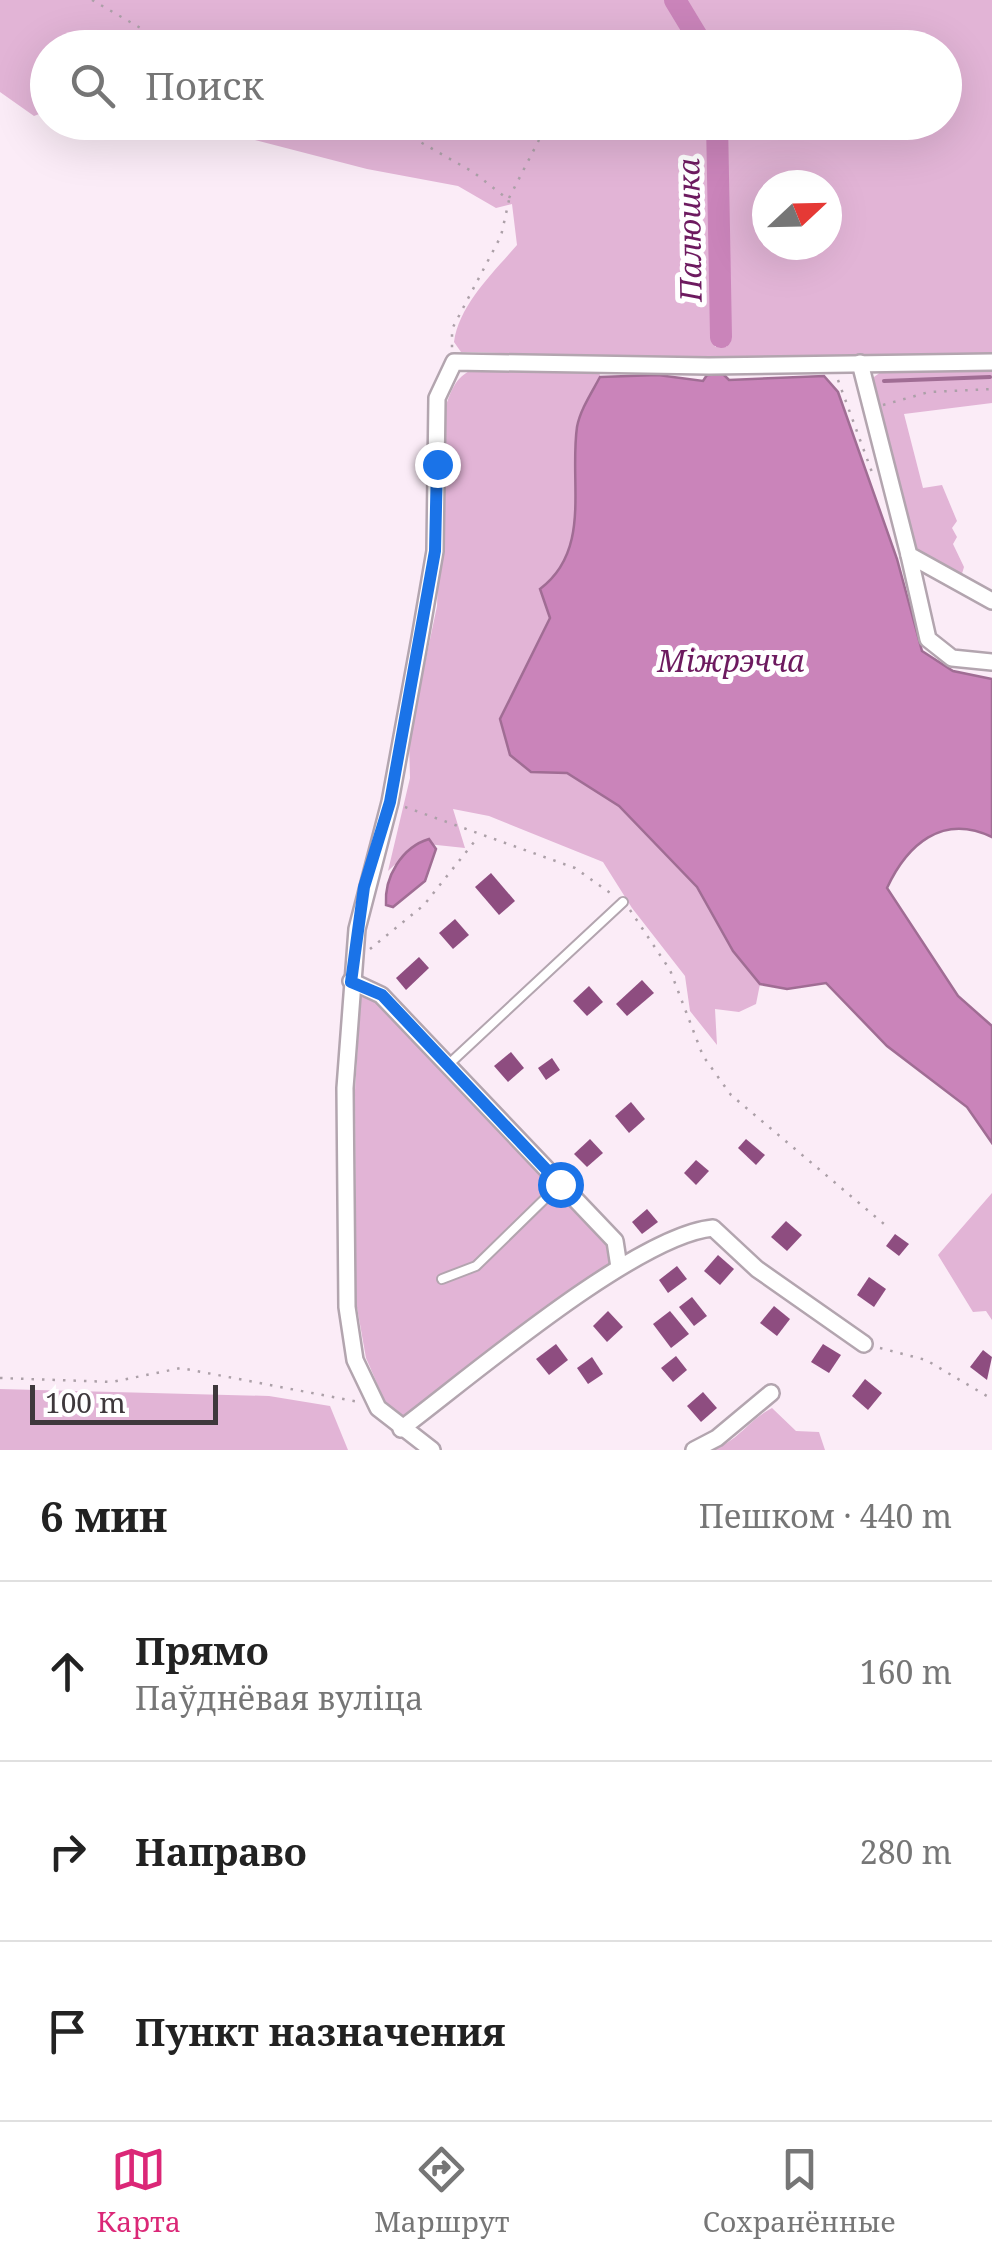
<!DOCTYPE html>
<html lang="ru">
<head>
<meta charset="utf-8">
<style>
	:root { --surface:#fff; --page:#f6f6f6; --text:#222; --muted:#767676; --line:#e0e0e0; --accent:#db2777 }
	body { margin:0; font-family:"Noto Serif",serif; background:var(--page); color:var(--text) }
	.compass { position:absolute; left:752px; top:170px; width:90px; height:90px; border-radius:50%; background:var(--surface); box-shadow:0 10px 40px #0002; rotate:68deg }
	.scale { position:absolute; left:30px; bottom:25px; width:188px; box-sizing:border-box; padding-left:10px; border:5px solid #3e383c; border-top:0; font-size:28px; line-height:35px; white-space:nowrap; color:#3e383c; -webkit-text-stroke:8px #fff; paint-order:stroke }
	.stop { position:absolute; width:30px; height:30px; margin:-22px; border:8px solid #1a73e8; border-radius:50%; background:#fff }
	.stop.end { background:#1a73e8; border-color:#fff; box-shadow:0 2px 10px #0008 }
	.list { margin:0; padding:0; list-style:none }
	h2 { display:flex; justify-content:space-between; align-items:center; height:130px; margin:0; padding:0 40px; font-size:42px }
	h2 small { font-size:32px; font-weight:400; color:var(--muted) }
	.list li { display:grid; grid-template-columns:65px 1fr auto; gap:30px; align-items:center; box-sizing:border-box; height:180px; padding:0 40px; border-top:2px solid var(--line) }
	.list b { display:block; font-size:38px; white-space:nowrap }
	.list p { margin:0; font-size:32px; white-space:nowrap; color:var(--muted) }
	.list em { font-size:32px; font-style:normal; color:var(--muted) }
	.icon { flex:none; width:55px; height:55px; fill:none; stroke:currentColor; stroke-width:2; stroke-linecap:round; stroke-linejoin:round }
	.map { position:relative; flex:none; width:992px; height:1450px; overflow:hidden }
	.search { position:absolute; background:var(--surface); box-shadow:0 10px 40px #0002; left:30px; right:30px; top:30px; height:110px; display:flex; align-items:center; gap:25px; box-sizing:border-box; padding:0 35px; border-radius:55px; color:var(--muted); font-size:38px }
	.sheet { height:670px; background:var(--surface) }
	nav { display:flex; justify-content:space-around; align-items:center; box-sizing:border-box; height:140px; border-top:2px solid var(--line); background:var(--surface); font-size:28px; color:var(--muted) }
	nav a { display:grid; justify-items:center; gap:5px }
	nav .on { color:var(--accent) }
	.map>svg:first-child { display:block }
	.green { fill:#e2b4d6; fill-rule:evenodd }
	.water { fill:#ca84ba; stroke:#a06d94; stroke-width:2.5 }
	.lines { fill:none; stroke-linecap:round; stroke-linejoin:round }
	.stream { stroke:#a06d94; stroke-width:4 }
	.river { stroke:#ca84ba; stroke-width:22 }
	.building { fill:#8e4d80 }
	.lane-casing { stroke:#b3a5af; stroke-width:12 }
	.street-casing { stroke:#b3a5af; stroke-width:20 }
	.path { stroke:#aca0a8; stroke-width:2.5; stroke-dasharray:2.5 8; stroke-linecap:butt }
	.lane { stroke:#fff; stroke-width:8 }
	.street { stroke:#fff; stroke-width:15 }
	.route { stroke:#1a73e8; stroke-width:12 }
	.labels { text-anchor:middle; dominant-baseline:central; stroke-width:10; stroke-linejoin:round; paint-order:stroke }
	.water-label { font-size:30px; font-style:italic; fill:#6d1a5f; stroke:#fff }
</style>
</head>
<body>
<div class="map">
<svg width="992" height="1450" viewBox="0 0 992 1450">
	<rect width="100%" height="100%" fill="#fbecf7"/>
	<g class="green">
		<path d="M0 0H992V354L711 359 461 352 454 342C459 305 493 273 517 245L512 204 496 208 458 186 367 169 190 123 944 122V48H48L47 111 34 116 0 92ZM767 185H827V245H767ZM711 287H729L727 347H715Z"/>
		<path d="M474 369H599L600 377C592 392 580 410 577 427 568 483 592 550 540 589L550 618 500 719 511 755 531 772 567 773 619 806 697 887 733 951 760 984 756 1004 739 1012 715 1009 717 1045 690 1011 685 976 632 908 603 862 489 816 453 809 465 848 418 843 388 871 410 778 409 740 437 606 444 411C451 392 454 377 474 369Z"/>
		<polygon points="885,369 992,369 992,403 904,414 923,488 942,485 957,521 952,528 957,537 953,544 964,567 961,577 918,552 908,534 874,385 874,377"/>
		<polygon points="361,994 379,1000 609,1245 612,1265 404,1420 386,1404 366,1358 356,1302 355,1090"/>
		<polygon points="992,1193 992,1320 986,1311 973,1312 938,1255"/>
		<polygon points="0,1389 269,1396 330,1406 348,1450 0,1450"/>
		<path d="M772 1408 796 1431 819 1432 825 1450H711C742 1439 745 1422 772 1408Z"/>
	</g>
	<g class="water">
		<path d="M723 374 729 380 824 376 838 392 897 559 922 651 953 671 992 679V837C942 813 907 845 887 888L958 996 992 1026V1143L967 1107 887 1046 826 983 787 989 760 984 733 951 697 887 619 806 567 773 531 772 510 755 500 719 550 618 540 589C592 550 569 483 577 427 580 410 592 392 600 377L658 375 703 381 707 375Z"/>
		<path d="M429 839 436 849 425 881 393 907 386 905C384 877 402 847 429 839Z"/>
	</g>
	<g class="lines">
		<polyline class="stream" points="884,381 990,377"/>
		<g class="river">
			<polyline points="675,0 704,48"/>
			<polyline points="717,122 721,337"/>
		</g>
	</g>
	<g class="building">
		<polygon points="491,873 515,901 499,915 475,887"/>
		<polygon points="455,919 469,935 453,949 439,933"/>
		<polygon points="419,957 429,968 406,990 396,978"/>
		<polygon points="642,980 654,993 627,1016 616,1004"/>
		<polygon points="589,986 603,1002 587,1016 573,1001"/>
		<polygon points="511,1052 524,1068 508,1082 494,1066"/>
		<polygon points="552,1058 560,1070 546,1080 538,1068"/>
		<polygon points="631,1102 645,1119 629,1133 615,1116"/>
		<polygon points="590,1139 603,1153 587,1167 574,1154"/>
		<polygon points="746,1139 765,1155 756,1165 738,1148"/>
		<polygon points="696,1160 709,1171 696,1185 684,1173"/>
		<polygon points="647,1209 658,1222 642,1234 632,1222"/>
		<polygon points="786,1221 802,1235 787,1251 771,1237"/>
		<polygon points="895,1234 909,1244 899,1256 886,1246"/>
		<polygon points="718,1255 734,1269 720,1285 704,1271"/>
		<polygon points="677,1266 687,1279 668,1293 659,1280"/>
		<polygon points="869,1277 886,1289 874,1307 857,1295"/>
		<polygon points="692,1297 707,1316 694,1326 679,1307"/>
		<polygon points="774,1306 790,1319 777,1336 760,1323"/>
		<polygon points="608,1311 623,1327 607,1342 593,1326"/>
		<polygon points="670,1311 689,1334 671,1348 653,1324"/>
		<polygon points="556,1344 568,1360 549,1375 536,1359"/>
		<polygon points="823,1344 841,1355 829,1373 811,1362"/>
		<polygon points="983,1350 992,1357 987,1380 970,1367"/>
		<polygon points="676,1356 687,1370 673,1382 661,1368"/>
		<polygon points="592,1357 603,1374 588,1384 577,1368"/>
		<polygon points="865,1379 882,1393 868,1410 852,1396"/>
		<polygon points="703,1392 717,1408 701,1422 687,1406"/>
	</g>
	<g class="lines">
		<g class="lane-casing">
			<g id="lane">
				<polyline points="449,1064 623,902"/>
				<polyline points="442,1279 476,1266 560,1184"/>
			</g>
		</g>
		<g class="street-casing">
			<g id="street">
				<polyline points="860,363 909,555 992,601"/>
				<polyline points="909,555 928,639 952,658 992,662"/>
				<polyline points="351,981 381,995 615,1241 619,1267"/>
				<path d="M401 1429C469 1378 636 1235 713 1228L757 1269 864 1344"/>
				<polyline points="432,1450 378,1408 355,1360 347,1307 345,1088 357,929 390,802 420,638 435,551 437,398 454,362 709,366 992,362"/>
				<polyline points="694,1450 717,1438 771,1393"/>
			</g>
		</g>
		<g class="path">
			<polyline points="92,0 175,48"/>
			<polyline points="385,122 473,172 509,200 501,236 452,329 452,351"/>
			<polyline points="509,198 539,140 554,122"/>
			<polyline points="838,380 873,475"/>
			<polyline points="883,405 929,392 992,389"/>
			<polyline points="405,807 575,868 613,895"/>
			<polyline points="630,910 670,970 703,1056 731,1095 884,1224"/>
			<polyline points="370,949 424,905 478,837"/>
			<polyline points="880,1348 926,1360 992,1399"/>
			<polyline points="0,1378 112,1382 181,1368 359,1402"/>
		</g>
		<use href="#lane" class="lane"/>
		<use href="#street" class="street"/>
	</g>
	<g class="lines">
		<polyline class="route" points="437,464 435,551 390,802 364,887 351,982 382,995 560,1184"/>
	</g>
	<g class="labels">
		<g class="water-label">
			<text transform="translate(689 230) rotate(-91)">Палюшка</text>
			<text x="731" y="660">Міжрэчча</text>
		</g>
	</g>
</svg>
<svg class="compass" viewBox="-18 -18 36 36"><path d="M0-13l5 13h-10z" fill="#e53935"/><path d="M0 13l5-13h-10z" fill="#767676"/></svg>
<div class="scale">100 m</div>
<div class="stop" style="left:560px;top:1184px"></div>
<div class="stop end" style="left:437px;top:464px"></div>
<div class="search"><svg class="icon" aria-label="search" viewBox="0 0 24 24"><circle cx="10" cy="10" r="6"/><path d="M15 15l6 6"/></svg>Поиск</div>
</div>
<section class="sheet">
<h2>6 мин<small>Пешком · 440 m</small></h2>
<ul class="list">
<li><svg class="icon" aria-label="ahead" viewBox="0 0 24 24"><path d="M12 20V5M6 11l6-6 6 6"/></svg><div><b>Прямо</b><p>Паўднёвая вуліца</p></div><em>160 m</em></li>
<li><svg class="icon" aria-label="right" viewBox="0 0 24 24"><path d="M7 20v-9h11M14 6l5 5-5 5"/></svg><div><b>Направо</b></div><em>280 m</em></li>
<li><svg class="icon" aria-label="arrive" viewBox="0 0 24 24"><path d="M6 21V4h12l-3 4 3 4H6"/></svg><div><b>Пункт назначения</b></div></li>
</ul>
</section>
<nav>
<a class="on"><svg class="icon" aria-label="map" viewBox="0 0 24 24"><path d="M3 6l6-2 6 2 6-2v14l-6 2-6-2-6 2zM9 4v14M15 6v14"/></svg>Карта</a>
<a><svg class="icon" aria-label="directions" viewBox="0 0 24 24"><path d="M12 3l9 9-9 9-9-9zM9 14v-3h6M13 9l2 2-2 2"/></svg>Маршрут</a>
<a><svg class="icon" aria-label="saved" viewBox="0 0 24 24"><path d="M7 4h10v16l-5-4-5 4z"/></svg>Сохранённые</a>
</nav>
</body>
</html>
